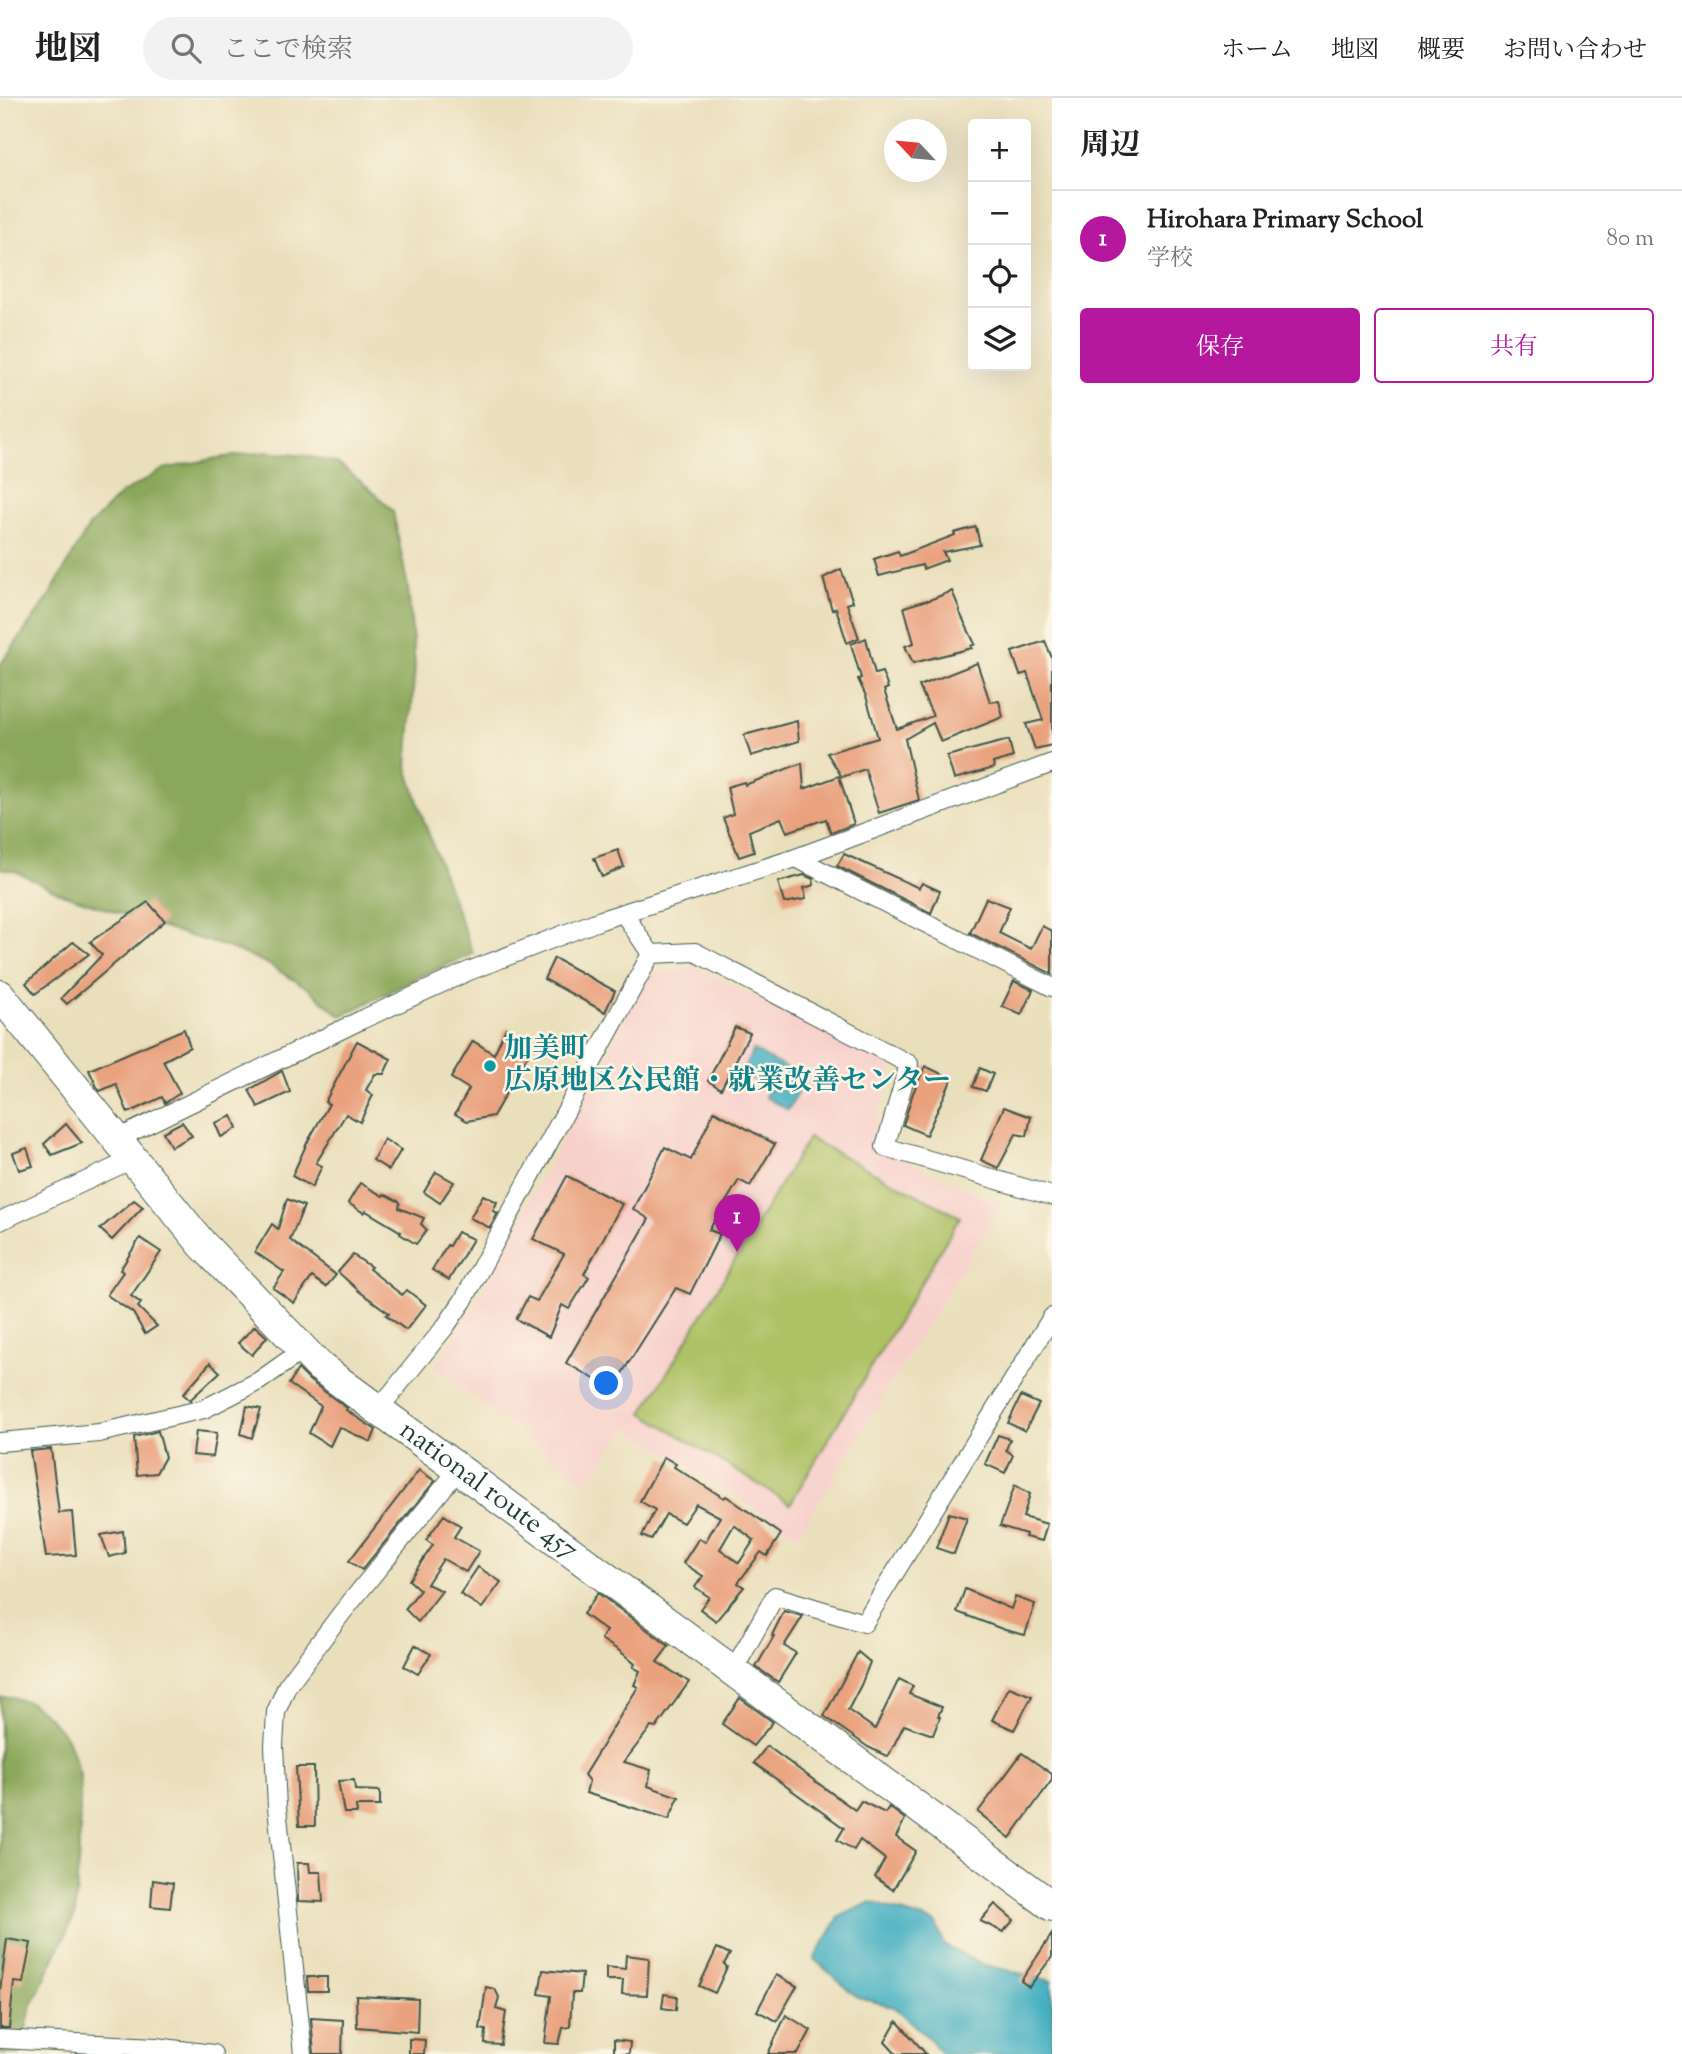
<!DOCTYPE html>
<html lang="ja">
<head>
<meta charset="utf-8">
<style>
	:root { --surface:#fff; --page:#f2f2f2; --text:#222; --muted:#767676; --line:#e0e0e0; --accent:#b5179e }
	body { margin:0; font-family:"Sorts Mill Goudy","Noto Serif JP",serif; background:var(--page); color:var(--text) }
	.controls { position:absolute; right:21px; top:21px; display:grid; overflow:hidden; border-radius:7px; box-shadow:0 7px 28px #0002 }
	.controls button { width:63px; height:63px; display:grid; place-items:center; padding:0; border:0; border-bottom:2px solid var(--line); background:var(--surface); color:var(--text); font:35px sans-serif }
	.compass { position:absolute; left:884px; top:21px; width:63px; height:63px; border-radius:50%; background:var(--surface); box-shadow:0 7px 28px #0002; rotate:296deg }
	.you { position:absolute; left:607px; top:1286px; width:24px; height:24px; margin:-18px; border:5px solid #fff; border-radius:50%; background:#1a73e8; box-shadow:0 0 0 10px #1a73e833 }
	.badge { display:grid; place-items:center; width:46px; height:46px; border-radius:50%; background:var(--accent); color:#fff; font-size:23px; font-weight:700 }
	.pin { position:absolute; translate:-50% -58px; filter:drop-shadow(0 2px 4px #0008) }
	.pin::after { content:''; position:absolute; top:37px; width:24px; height:21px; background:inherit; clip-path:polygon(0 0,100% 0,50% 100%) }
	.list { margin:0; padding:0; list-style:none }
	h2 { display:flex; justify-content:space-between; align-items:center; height:91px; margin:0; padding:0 28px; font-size:30px }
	h2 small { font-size:23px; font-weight:400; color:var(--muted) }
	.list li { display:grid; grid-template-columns:46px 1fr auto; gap:21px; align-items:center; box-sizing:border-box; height:98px; padding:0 28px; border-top:2px solid var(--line) }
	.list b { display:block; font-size:26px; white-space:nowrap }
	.list p { margin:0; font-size:23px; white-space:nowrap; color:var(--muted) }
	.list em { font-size:23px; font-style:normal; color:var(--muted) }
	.actions { display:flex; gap:14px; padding:21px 28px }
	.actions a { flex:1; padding:16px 0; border:2px solid var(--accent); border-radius:7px; text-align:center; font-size:24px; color:var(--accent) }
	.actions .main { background:var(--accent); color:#fff }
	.icon { flex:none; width:38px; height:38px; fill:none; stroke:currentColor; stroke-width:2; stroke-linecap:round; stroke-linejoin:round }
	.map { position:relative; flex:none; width:1052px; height:1956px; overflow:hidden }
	header { display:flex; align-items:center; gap:42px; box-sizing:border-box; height:98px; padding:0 35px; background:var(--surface); border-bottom:2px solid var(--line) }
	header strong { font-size:33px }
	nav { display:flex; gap:38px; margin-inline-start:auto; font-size:24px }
	.search { width:490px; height:63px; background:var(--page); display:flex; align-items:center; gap:18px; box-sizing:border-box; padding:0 24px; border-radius:38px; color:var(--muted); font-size:26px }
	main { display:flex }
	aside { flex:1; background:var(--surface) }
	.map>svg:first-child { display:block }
	.built { fill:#f7d0cb }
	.green { fill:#afc165; stroke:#677f4c; stroke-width:2 }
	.forest { fill:#8ba75a; stroke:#557247; stroke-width:2 }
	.water { fill:#43afc1; stroke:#31767a; stroke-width:2 }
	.building { fill:#e9a17e; fill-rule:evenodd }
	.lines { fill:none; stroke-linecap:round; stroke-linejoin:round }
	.minor-casing { stroke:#3d5548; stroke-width:20 }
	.trunk-casing { stroke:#3d5548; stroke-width:32 }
	.minor { stroke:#fff; stroke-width:18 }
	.trunk { stroke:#fff; stroke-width:30 }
	.culture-dot { fill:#0f9aa8; stroke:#fcf5e5; stroke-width:2.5 }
	.labels { text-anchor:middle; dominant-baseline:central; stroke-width:5; stroke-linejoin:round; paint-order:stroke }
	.culture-label { font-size:28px; font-weight:bold; fill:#0d838f; stroke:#fcf5e5; text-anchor:start }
	.street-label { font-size:28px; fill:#1f3d34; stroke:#fcf5e5 }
</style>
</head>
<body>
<header>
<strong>地図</strong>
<div class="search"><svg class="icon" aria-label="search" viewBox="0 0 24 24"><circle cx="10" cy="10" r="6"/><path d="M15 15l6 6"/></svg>ここで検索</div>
<nav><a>ホーム</a><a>地図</a><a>概要</a><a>お問い合わせ</a></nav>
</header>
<main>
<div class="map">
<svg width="1052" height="1956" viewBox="0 0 1052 1956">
	<rect width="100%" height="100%" fill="#fcf5e5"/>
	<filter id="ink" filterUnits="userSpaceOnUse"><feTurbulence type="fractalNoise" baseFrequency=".0143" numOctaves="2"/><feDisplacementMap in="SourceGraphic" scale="14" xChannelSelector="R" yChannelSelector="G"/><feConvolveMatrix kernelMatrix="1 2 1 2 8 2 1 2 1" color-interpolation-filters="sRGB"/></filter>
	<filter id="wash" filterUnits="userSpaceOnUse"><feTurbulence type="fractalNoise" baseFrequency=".00686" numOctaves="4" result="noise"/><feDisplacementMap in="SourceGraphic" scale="28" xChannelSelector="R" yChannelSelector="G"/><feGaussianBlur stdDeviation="1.57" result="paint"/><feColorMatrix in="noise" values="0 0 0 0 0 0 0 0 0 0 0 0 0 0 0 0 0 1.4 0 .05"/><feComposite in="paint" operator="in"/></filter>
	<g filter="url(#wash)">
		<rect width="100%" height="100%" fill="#eadfbc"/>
		<polygon class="built" points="695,869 893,967 870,1045 1001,1107 798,1438 628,1330 586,1385 435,1268 478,1201 649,875"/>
		<polygon class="green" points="808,1040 960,1119 790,1406 643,1315"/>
		<g class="forest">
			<polygon points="266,354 306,358 337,365 369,390 393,413 408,490 415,568 407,669 424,723 473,856 423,877 341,918 309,891 264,864 224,848 173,833 62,796 15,773 0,770 0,567 48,500 89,428 121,396 164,371 217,360"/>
			<polygon points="0,1599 11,1599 29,1604 49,1619 67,1640 80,1677 80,1734 75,1817 31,1909 20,1956 0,1956"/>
		</g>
		<g class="water">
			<polygon points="753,952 805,981 788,1012 765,999 769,989 742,975"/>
			<polygon points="871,1804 936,1825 944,1847 981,1866 1052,1883 1052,1956 941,1956 932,1943 894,1909 857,1899 814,1861 839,1819"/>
		</g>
		<g id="blocks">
			<g class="building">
				<polygon points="976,429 980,447 943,454 947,462 923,471 922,467 879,478 874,461 898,453 900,458 955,437 954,435"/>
				<polygon points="841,471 853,504 847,506 859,540 847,545 836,510 832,512 823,480"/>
				<polygon points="952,493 960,512 959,513 975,546 971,548 972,550 913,565 905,548 914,545 904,509 927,502 927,503"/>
				<polygon points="866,540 875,576 882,574 888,590 884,592 897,631 933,618 919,588 977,565 990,604 999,603 1003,619 941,644 933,625 905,641 919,702 879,715 865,671 842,679 827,655 878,640 866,598 858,581 861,580 851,546"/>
				<polygon points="1045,543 1052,560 1052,647 1035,651 1026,626 1043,622 1027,575 1020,577 1012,554"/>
				<polygon points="797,623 799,643 751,658 744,637"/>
				<polygon points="1009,642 1013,659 993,665 994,670 954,681 947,658"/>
				<polygon points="802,665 804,691 839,678 854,726 831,735 826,721 787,734 781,720 749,733 754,754 739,759 723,720 733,716 727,689 744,684 745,687"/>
				<polygon points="618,752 624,769 602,779 594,760"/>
				<polygon points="844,756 919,790 922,785 940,793 931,815 837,768"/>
				<polygon points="804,777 813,781 814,787 804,790 806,801 784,805 778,784"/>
				<polygon points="986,800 1010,809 999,835 1031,851 1042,828 1052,833 1052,876 970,835"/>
				<polygon points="148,804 165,823 67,906 61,900 102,857 90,844"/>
				<polygon points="73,844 89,856 35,896 26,885"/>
				<polygon points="554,860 615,893 605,914 544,881"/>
				<polygon points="1014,883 1033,892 1021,917 1002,908"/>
				<polygon points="735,929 750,935 721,991 708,983"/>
				<polygon points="506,930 516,936 532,950 493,1018 467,1023 455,1016 469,991 451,980 473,943 494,956"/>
				<polygon points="184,931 190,949 163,963 180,995 165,1005 162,999 128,1015 116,986 100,993 97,989 89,972"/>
				<polygon points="357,943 391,961 384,976 375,976 366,992 373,997 360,1024 346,1016 316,1065 322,1068 312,1089 292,1078 307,1045 329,1006 325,1004"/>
				<polygon points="925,968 952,981 926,1037 903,1027 913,995"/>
				<polygon points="980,970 993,976 986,993 973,989"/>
				<polygon points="282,973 290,994 258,1009 249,992"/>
				<polygon points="1004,1009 1031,1019 1027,1038 1016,1036 998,1070 981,1062"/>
				<polygon points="714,1013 775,1046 750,1088 739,1082 709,1132 720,1136 690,1196 676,1190 612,1291 566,1265 649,1121 633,1111 665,1049 691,1062"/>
				<polygon points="232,1018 237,1030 221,1039 215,1025"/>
				<polygon points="182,1024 192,1038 171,1049 163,1034"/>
				<polygon points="66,1026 82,1045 52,1057 44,1046"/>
				<polygon points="384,1041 401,1052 389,1072 373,1062"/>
				<polygon points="27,1050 33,1068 19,1072 13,1055"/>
				<polygon points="436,1074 454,1084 440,1105 424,1094"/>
				<polygon points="567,1078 622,1106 584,1176 589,1179 569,1211 562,1207 549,1239 516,1221 528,1199 537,1203 564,1156 533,1141"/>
				<polygon points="360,1085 383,1098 384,1096 400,1104 399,1110 424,1120 421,1126 427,1132 416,1146 400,1136 401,1134 366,1113 364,1115 348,1105"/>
				<polygon points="483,1097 497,1104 493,1113 498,1115 490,1130 470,1120"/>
				<polygon points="287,1101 304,1108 290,1142 336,1177 326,1189 312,1179 294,1205 273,1190 284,1174 255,1154 272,1126 278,1131"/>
				<polygon points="134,1102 143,1109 112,1142 100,1131"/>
				<polygon points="457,1134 473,1141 449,1182 432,1172 447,1147 449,1148"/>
				<polygon points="140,1140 161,1154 131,1198 141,1205 138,1209 157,1228 145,1236 133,1215 107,1197 123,1174 120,1172"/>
				<polygon points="353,1157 371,1169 369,1171 402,1197 407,1192 426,1207 406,1232 386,1217 389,1215 360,1194 338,1174"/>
				<polygon points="255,1228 267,1239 252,1257 238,1245"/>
				<polygon points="210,1265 220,1274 190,1302 183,1296"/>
				<polygon points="298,1271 310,1283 347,1310 346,1312 376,1332 371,1344 339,1329 330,1348 309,1335 321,1308 289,1286"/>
				<polygon points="1021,1298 1039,1306 1025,1333 1008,1325"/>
				<polygon points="247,1308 261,1311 252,1340 241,1336"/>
				<polygon points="158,1333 165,1359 156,1375 137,1377 134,1339"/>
				<polygon points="196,1333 217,1335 213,1359 193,1357"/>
				<polygon points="998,1337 1010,1341 1006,1352 1013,1357 1005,1375 985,1366"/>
				<polygon points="51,1351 59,1415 72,1414 76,1457 46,1459 30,1353"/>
				<path d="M664 1359 676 1366 674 1369 724 1400 726 1398 781 1436 767 1458 761 1454 738 1485 744 1489 716 1523 700 1511 709 1499 695 1489 703 1478 683 1465 699 1440 705 1444 720 1419 696 1406 683 1425 666 1416 651 1442 642 1438 655 1412 640 1403ZM734 1427 754 1442 739 1465 720 1451Z"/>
				<polygon points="419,1372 435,1383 362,1472 349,1463"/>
				<polygon points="1015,1387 1030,1396 1023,1419 1047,1426 1042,1443 1025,1439 1026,1436 1000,1428"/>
				<polygon points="949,1415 967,1420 954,1456 936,1450"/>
				<polygon points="444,1417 461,1428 454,1439 479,1453 466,1474 443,1461 427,1486 442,1493 418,1524 405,1511 420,1492 409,1482 433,1447 426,1442"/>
				<polygon points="123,1433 125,1455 109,1459 101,1437"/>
				<polygon points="478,1469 501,1484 482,1510 460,1496"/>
				<polygon points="965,1491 1011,1511 1015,1499 1035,1506 1025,1537 1005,1532 957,1514"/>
				<polygon points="598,1495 669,1548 657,1564 689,1584 656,1630 651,1629 624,1664 651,1672 648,1688 679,1699 669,1721 586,1695 589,1683 584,1677 638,1589 634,1587 640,1573 633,1569 635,1566 621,1554 601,1541 606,1533 583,1516"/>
				<polygon points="784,1513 803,1518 784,1548 796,1555 778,1584 756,1569 774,1538 772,1537"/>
				<polygon points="415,1547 431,1556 418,1576 404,1568"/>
				<polygon points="858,1554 870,1564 861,1587 848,1612 875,1631 899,1581 913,1588 909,1596 942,1609 938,1618 940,1619 933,1637 904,1627 888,1659 868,1649 824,1618"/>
				<polygon points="1009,1589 1032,1598 1014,1632 992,1622"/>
				<polygon points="740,1600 773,1624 753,1648 722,1626"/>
				<polygon points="767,1648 855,1712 861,1703 885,1715 889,1709 905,1721 896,1739 916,1753 893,1792 875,1779 885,1761 860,1742 854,1752 837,1742 844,1730 754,1665"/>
				<polygon points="1022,1655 1052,1676 1052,1682 1010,1740 978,1714"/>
				<polygon points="296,1669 314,1669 315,1728 299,1728"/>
				<polygon points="354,1682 355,1692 380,1693 380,1708 356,1708 357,1715 344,1715 338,1683"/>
				<polygon points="297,1765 309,1765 310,1774 321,1774 323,1804 298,1803"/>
				<polygon points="153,1782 173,1785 170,1810 151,1808"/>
				<polygon points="995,1806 1014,1822 1003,1834 980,1823"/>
				<polygon points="1052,1836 1052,1859 1029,1889 1021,1883"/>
				<polygon points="7,1841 31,1845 23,1885 14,1884 9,1930 0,1930 0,1893"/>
				<polygon points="717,1850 730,1856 724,1866 727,1869 715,1895 699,1888"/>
				<polygon points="626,1857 649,1860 647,1897 622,1896 623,1882 606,1882 606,1869 625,1871"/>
				<polygon points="543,1872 582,1876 580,1895 572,1895 570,1929 563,1930 559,1946 545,1945 551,1898 539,1896"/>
				<polygon points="776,1877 797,1888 777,1923 757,1913"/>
				<polygon points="307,1879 327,1879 327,1893 308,1893"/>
				<polygon points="486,1889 495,1891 499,1899 496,1911 506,1914 501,1947 485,1946 486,1932 480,1931"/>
				<polygon points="664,1896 677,1898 676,1912 662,1910"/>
				<polygon points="356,1898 418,1901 417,1934 357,1929"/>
				<polygon points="786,1917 811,1932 798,1956 768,1956"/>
				<polygon points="311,1920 343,1922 342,1956 314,1956"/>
				<polygon points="897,1923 926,1956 896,1956 885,1944"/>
				<polygon points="409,1941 425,1942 424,1956 409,1956"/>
				<polygon points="614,1942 630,1944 629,1956 614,1956"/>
			</g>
		</g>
	</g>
	<g filter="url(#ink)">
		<use href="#blocks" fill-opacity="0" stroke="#3d5548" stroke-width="2"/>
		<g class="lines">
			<g class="minor-casing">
				<g id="minor">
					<polyline points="796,760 1052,889"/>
					<polyline points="651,856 695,854 909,966 885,1049 1052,1098"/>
					<polyline points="117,1041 361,922 469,873 601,822 796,760 1052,665"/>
					<polyline points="0,1123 133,1061"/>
					<polyline points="378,1312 445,1229 463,1203 651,856 624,816"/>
					<polyline points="0,1344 99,1335 204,1311 259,1283 303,1252"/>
					<polyline points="733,1573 775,1498 864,1525 1052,1219"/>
					<polyline points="0,1941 156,1949 213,1956"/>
					<polyline points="303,1956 277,1709 274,1648 276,1614 287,1588 341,1516 458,1372"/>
				</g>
			</g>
			<g class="trunk-casing">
				<g id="trunk">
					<path id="s1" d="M0 897 202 1146 320 1269 1052 1808"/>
				</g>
			</g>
			<use href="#minor" class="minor"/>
			<use href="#trunk" class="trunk"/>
		</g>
	</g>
	<circle class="culture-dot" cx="490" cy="968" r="7"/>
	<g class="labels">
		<g class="culture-label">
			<text x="504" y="952">加美町<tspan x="504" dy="32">広原地区公民館・就業改善センター</tspan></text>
		</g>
		<g class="street-label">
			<text stroke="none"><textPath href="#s1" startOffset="700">national route 457</textPath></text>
		</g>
	</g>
</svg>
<div class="controls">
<button>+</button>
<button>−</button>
<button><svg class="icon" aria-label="locate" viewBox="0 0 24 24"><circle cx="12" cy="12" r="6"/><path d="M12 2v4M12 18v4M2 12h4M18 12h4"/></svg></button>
<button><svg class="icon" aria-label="layers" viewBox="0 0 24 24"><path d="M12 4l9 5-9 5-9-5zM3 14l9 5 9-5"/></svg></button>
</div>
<svg class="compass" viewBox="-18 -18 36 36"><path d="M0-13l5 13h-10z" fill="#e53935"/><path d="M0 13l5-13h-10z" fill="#767676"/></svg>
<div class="you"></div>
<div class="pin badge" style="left:737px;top:1154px">1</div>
</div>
<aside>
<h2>周辺<small></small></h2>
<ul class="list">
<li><span class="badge">1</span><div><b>Hirohara Primary School</b><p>学校</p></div><em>80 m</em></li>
</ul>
<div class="actions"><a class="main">保存</a><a>共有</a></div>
</aside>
</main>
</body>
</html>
